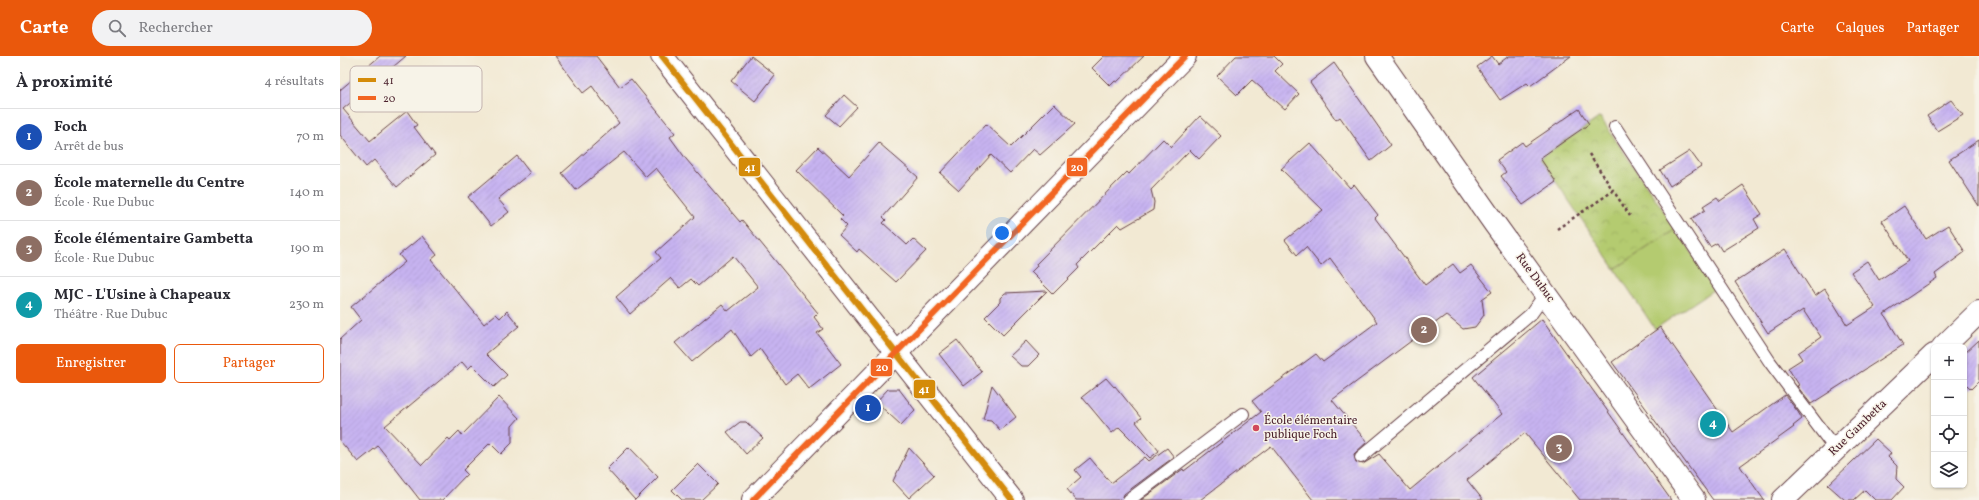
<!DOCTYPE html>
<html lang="fr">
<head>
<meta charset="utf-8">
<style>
	:root { --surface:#fff; --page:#f2f2f3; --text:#2b2b33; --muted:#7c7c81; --line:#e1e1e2; --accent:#ea580c }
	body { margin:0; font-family:Vollkorn,serif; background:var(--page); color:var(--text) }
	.controls { position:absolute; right:12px; bottom:12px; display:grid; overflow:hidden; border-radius:6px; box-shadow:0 1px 3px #0004 }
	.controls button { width:36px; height:36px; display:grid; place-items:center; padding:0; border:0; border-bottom:1px solid var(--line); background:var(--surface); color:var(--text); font:20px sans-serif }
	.you { position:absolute; left:662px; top:177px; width:14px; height:14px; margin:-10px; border:3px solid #fff; border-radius:50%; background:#1a73e8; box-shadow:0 0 0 6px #1a73e833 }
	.badge { display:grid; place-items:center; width:26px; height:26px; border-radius:50%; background:var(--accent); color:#fff; font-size:13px; font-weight:700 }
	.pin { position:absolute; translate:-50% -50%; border:2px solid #fff; box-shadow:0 1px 4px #0006 }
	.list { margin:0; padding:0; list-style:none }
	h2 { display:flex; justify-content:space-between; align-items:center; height:52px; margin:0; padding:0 16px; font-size:17px }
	h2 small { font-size:13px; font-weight:400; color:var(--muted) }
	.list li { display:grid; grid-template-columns:26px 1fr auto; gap:12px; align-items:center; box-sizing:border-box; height:56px; padding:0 16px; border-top:1px solid var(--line) }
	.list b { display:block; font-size:15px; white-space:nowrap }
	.list p { margin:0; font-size:13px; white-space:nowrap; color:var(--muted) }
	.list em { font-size:13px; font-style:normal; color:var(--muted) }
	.actions { display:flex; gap:8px; padding:12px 16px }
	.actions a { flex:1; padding:9px 0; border:1px solid var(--accent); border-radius:6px; text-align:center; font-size:14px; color:var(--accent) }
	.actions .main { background:var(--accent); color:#fff }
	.icon { flex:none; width:22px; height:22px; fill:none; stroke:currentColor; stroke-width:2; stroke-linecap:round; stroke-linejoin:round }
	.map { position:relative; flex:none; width:1639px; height:444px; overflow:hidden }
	header { display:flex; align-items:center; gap:24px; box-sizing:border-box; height:56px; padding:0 20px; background:var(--accent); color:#fff }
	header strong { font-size:19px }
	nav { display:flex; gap:22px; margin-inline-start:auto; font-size:14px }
	.search { width:280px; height:36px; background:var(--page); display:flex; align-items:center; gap:10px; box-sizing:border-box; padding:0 14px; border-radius:22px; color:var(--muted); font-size:15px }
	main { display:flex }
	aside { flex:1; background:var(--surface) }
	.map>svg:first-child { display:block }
	.park { fill:url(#park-crowns); stroke:#7f754e }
	.garden { fill:#b4cb70; stroke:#7f754e }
	.building { fill:url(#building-hatch) }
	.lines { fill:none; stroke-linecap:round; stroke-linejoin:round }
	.lane-casing { stroke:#633d44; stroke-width:14 }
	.street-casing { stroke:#633d44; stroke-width:24 }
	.secondary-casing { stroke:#633d44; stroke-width:24 }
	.path { stroke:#633d44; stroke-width:2.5; stroke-dasharray:3 3; stroke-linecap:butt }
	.lane { stroke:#fff; stroke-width:12 }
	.street { stroke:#fff; stroke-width:22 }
	.secondary { stroke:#fff; stroke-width:22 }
	.bus-1-casing { stroke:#f7f3e8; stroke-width:9 }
	.bus-2-casing { stroke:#f7f3e8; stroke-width:9 }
	.bus-1 { stroke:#d48b09; stroke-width:6 }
	.bus-2 { stroke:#f26522; stroke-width:6 }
	.poi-dot { fill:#d1495b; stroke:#f7f3e8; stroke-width:1.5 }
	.labels { text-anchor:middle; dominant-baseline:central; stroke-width:3; stroke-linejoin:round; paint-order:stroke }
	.street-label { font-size:12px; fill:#4a1f2b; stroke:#f7f3e8 }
	.poi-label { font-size:12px; fill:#4a1f2b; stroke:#f7f3e8; text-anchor:start }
	.key { fill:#f7f3e8; stroke:#c3b3af; stroke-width:1 }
	.key-label { font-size:11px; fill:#4a1f2b }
	.line-badge { stroke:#f7f3e8; stroke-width:1.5 }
	.badge-label { font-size:11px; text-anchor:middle; font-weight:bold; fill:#fff }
</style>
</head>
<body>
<header>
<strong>Carte</strong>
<div class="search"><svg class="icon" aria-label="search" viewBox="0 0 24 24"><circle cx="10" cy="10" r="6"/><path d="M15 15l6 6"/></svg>Rechercher</div>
<nav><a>Carte</a><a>Calques</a><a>Partager</a></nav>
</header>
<main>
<aside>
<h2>À proximité<small>4 résultats</small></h2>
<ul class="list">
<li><span class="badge" style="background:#1a4fb4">1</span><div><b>Foch</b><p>Arrêt de bus</p></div><em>70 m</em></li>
<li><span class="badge" style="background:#8d6e63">2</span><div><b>École maternelle du Centre</b><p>École · Rue Dubuc</p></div><em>140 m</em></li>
<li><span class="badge" style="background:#8d6e63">3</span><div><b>École élémentaire Gambetta</b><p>École · Rue Dubuc</p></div><em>190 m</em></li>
<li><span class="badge" style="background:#0f9aa8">4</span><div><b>MJC - L'Usine à Chapeaux</b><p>Théâtre · Rue Dubuc</p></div><em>230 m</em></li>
</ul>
<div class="actions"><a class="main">Enregistrer</a><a>Partager</a></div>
</aside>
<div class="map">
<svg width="1639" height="444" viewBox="0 0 1639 444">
	<defs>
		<pattern id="park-crowns" width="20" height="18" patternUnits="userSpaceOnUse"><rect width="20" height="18" fill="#b4cb70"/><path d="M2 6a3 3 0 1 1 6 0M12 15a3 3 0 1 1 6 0" fill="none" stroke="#9cae61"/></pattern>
		<pattern id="building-hatch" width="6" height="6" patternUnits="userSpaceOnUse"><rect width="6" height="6" fill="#c7b4f1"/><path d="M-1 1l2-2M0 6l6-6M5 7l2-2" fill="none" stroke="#ac9acf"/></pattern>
	</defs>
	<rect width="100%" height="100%" fill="#f7f3e8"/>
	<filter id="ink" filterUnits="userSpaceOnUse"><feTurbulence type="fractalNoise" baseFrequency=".025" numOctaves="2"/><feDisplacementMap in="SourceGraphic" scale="8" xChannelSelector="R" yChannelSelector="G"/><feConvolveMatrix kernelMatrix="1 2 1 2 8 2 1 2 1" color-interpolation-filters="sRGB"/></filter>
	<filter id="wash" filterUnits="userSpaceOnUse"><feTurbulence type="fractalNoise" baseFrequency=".012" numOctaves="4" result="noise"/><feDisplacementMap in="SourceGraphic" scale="16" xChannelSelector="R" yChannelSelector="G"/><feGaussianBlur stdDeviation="0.9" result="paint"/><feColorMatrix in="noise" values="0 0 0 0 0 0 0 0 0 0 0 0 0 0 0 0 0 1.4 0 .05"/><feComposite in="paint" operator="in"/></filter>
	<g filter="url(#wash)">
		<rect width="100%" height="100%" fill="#f2e9d3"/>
		<polygon class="park" points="1260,61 1336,173 1275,213 1200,102"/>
		<polygon class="garden" points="1336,173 1376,232 1315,273 1275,213"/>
		<g id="blocks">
			<g class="building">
				<polygon points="40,0 66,0 3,53 30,85 67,55 77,69 74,71 95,99 57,131 34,104 26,111 0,79 0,34"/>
				<polygon points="215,0 256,0 280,31 291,23 335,77 330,81 346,103 400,166 402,164 478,257 474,261 483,273 477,277 501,308 469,333 457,318 445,328 420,293 411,301 392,273 352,306 335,287 382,248 388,255 418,231 393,200 358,230 351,223 340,232 331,222 290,258 276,241 321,202 316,196 355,161 316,112 306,121 284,96 236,134 222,117 279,67 252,30 243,37"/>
				<polygon points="411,0 435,19 415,45 391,25"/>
				<polygon points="764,0 804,0 777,26 775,25 770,30 752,12"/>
				<polygon points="896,0 934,0 942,8 935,15 959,38 945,53 912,24 897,39 877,20"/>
				<polygon points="1152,0 1158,8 1169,0 1231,0 1190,30 1187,27 1160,44 1137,11"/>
				<polygon points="994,7 1051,89 1031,105 1000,61 996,64 970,26"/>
				<polygon points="504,39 517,51 499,70 486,59"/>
				<polygon points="1611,44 1623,59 1597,75 1587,60"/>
				<polygon points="714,48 735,68 700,99 693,93 670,117 651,99 619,134 600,117 646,68 671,91"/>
				<polygon points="1239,53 1249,68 1200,102 1216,126 1183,149 1161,120 1166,116 1157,104 1182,86 1185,90"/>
				<polygon points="860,60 881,80 859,103 850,94 811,134 814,146 813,154 782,172 778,168 737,209 739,212 713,238 691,216 697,210 696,208 787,116 789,118 823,83 831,91"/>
				<polygon points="1639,84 1639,150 1609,104"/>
				<polygon points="539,87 578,121 543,161 546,164 543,167 567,189 573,183 586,195 556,226 519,193 517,196 499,179 507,170 500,163 503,160 456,114 478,91 509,120"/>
				<polygon points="970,87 1010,132 1014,128 1038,159 1035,162 1085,229 1113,208 1120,217 1131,209 1152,236 1142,243 1144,259 1135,271 1123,273 1106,259 992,344 1027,386 1014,398 1016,406 1023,408 1039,398 1070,434 1162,358 1133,321 1202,263 1331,444 1240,444 1185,377 1127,424 1143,444 973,444 931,390 860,444 801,444 843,413 844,415 921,356 912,345 976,298 983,306 1037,266 990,202 981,210 966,191 957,199 945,184 983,154 941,113"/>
				<polygon points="1350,95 1361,110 1330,130 1320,114"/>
				<polygon points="177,100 190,117 158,143 169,156 151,170 128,141"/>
				<polygon points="1403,129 1422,158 1414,163 1419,172 1382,195 1377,187 1370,191 1351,163 1365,154 1363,150 1377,141 1380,145"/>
				<polygon points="1564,150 1586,183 1608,169 1625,196 1595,218 1597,222 1544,258 1563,289 1471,348 1457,330 1459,329 1448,312 1462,303 1458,297 1481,281 1463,254 1428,277 1395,226 1445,193 1475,240 1485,233 1507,269 1535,251 1511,216 1527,205 1539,224 1568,205 1542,165"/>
				<polygon points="82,180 97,199 91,204 144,268 156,258 160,262 167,255 179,270 146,298 167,319 154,331 132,309 128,313 122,306 45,370 82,409 108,382 110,384 119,375 122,379 159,341 179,362 172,370 172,387 161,398 150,387 123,414 127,418 102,444 80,444 38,390 18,406 0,385 0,283 21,264 11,251 65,206 59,199"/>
				<polygon points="707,235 663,279 645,261 660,246 660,242 665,237"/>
				<polygon points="1320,271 1393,376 1445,339 1458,356 1462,363 1453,370 1454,371 1400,410 1424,444 1373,444 1272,306"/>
				<polygon points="617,284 642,316 624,330 599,298"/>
				<polygon points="1639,284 1639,325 1631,333 1624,326 1624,298"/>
				<polygon points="686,285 699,299 688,310 681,310 670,300"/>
				<polygon points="766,322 774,331 775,330 801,362 796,366 819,395 810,402 779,371 772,377 742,341"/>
				<polygon points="652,329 676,361 660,374 651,364 643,363"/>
				<polygon points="548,333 559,333 575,354 561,369 536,346"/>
				<polygon points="400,366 406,366 423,382 406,398 387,376"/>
				<polygon points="1536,383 1551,397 1548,401 1557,410 1556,423 1564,431 1552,444 1535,444 1525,434 1514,444 1505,444 1488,429"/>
				<polygon points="289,391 318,421 295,444 267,413"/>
				<polygon points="569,392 594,419 569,442 553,425"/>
				<polygon points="827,392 834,401 784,438 782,444 736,444 727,433 741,421 735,414 750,402 771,427 805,401 809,405"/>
				<polygon points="358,408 378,428 361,444 342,444 332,434"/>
			</g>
		</g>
	</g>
	<g filter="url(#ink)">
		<use href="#blocks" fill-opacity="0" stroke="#633d44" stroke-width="1"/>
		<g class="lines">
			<g class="lane-casing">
				<g id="lane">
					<polyline points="1275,71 1430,306 1496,394"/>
					<polyline points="1021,401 1191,258 1206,237"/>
					<polyline points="789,444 903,358"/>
				</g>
			</g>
			<g class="street-casing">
				<g id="street">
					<polyline points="322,0 672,444"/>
					<polyline points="1037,0 1154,167 1354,444"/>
				</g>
			</g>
			<g class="secondary-casing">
				<g id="secondary">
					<polyline points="1603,291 1639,256"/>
					<polyline points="413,444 845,0"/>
					<polyline points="1443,444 1594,299"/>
				</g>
			</g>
			<g class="path">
				<polyline points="1249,98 1290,160"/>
				<polyline points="1217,173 1273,135"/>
			</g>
			<use href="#lane" class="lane"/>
			<use href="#street" class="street"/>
			<use href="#secondary" class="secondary"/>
			<g class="bus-1-casing">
				<polyline id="bus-1" points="322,0 672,444"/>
			</g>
			<g class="bus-2-casing">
				<polyline id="bus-2" points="413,444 845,0"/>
			</g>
			<use href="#bus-1" class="bus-1"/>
			<use href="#bus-2" class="bus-2"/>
		</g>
	</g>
	<circle class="poi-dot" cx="916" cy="372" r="4"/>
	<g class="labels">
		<g class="street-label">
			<text transform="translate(1195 222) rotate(54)">Rue Dubuc</text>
			<text transform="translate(1518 372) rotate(-44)">Rue Gambetta</text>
		</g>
		<g class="poi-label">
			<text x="924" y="365">École élémentaire<tspan x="924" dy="14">publique Foch</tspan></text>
		</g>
	</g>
	<rect x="10" y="10" width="132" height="46" rx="6" class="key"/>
	<rect x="18" y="22" width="18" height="4" fill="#d48b09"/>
	<rect x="18" y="40" width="18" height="4" fill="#f26522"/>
	<g class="key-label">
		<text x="43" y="28">41</text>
		<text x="43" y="46">20</text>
	</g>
	<g class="line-badge">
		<rect x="398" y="101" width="23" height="20" rx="4" fill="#d48b09"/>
		<rect x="726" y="101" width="22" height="20" rx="4" fill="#f26522"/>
		<rect x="530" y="302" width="23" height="19" rx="4" fill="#f26522"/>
		<rect x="573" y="323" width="23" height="20" rx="4" fill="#d48b09"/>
	</g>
	<g class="badge-label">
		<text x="410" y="115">41</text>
		<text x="737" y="115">20</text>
		<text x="542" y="315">20</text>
		<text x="584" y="337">41</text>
	</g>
</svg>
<div class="controls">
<button>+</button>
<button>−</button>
<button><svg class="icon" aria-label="locate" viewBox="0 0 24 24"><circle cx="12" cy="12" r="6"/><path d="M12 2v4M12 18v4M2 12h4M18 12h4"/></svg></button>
<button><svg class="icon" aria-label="layers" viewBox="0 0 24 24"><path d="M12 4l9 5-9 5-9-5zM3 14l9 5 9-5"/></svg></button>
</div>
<div class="you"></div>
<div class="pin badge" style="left:528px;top:352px;background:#1a4fb4">1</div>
<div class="pin badge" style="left:1084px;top:274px;background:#8d6e63">2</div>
<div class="pin badge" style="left:1219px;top:392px;background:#8d6e63">3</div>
<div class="pin badge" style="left:1373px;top:368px;background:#0f9aa8">4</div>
</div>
</main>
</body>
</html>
